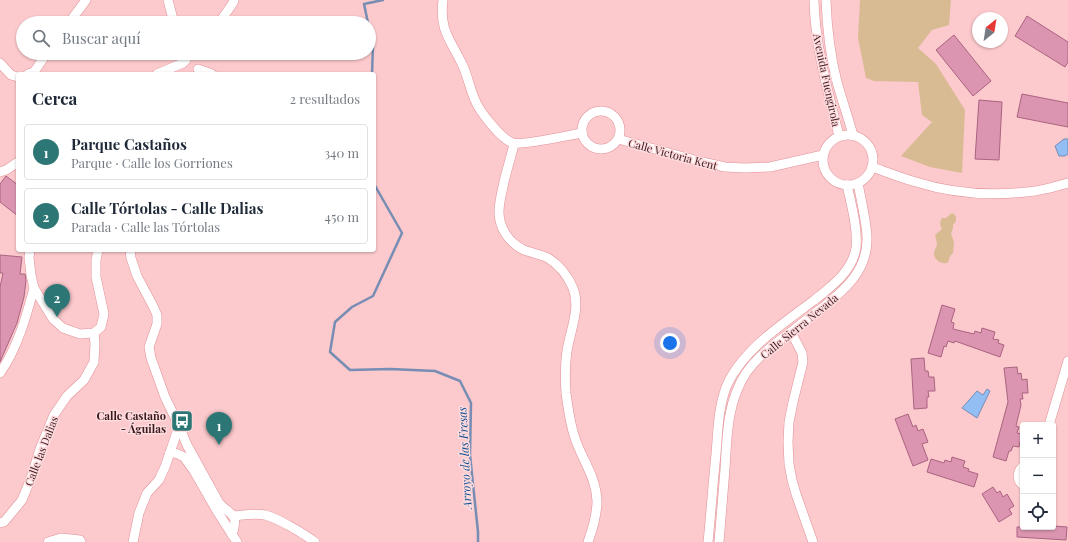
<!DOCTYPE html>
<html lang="es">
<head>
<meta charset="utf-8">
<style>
	:root { --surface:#fff; --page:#f6f6f7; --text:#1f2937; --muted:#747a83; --line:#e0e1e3; --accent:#2c7675 }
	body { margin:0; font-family:"Playfair Display",serif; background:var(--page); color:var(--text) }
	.controls { position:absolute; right:12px; bottom:12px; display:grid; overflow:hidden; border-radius:4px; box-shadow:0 1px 3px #0004 }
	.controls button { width:36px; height:36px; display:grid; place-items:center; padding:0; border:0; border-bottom:1px solid var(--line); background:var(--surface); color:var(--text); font:20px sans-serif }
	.compass { position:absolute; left:972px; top:12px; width:36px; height:36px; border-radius:50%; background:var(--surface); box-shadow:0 1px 3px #0004; rotate:30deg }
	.you { position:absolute; left:670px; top:343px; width:14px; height:14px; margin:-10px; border:3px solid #fff; border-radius:50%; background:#1a73e8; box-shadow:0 0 0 6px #1a73e833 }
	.badge { display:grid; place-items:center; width:26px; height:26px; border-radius:50%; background:var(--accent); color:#fff; font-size:13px; font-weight:700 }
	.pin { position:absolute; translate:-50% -33px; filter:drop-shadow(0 1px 2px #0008) }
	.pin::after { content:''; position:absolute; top:21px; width:14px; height:12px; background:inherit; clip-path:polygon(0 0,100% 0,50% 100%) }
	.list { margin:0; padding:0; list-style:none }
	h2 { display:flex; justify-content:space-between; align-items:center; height:52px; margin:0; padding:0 16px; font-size:17px }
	h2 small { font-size:13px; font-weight:400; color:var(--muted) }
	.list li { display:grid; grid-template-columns:26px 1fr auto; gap:12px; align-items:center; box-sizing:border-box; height:56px; margin:0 8px 8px; padding:0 8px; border:1px solid var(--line); border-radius:4px }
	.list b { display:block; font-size:15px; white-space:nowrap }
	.list p { margin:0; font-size:13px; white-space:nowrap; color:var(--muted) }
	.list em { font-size:13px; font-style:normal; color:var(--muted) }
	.icon { flex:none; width:22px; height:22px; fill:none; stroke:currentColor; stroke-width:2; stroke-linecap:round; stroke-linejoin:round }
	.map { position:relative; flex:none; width:1068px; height:542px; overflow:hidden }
	.search { position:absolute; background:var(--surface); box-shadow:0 1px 3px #0004; left:16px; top:16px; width:360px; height:44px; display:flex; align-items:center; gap:10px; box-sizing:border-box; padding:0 14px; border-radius:22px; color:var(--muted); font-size:15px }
	.panel { position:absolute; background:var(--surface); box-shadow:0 1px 3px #0004; left:16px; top:72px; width:360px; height:180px; border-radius:4px }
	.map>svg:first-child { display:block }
	.green { fill:#d9bb93 }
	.water { fill:#92bef4; stroke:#778db4 }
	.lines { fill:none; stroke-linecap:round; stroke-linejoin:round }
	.stream { stroke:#778db4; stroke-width:2.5 }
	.building { fill:#dc95b1; stroke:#aa6380 }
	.minor-casing { stroke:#e19198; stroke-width:10 }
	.minor { stroke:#fff; stroke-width:9 }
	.labels { text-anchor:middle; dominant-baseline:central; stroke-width:3; stroke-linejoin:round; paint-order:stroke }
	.street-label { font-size:11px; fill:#391a1e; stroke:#fedbdd }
	.poi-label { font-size:11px; font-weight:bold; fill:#391a1e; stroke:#fedbdd; text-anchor:end }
	.water-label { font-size:12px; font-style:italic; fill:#195394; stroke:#fedbdd }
</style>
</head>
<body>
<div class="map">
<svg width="1068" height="542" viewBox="0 0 1068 542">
	<rect width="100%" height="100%" fill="#fcc9cc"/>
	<g class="green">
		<polygon points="860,0 951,0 949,25 932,30 918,48 936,64 965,110 962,173 930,167 901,156 932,122 922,115 918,82 874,81 866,78 858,38"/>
		<path d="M952 213 955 215 956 217V221L953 225V228L951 234 954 242 953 253 950 256 949 260 947 263C940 264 933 259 934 252 935 249 936 247 937 245 937 243 936 238 935 235L942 229C939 224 940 222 942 218H946Z"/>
	</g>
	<g class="water">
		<polygon points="1064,139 1068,139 1068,154 1065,156 1059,156 1055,146 1059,143"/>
		<polygon points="987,389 990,391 977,418 962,408 977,391 983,395"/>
	</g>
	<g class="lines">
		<g class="stream">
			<polyline points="368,23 364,4 383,0"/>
			<polyline points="369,28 373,46 372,74"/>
			<polyline points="374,184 402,233 373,296 352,307 335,322 330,352 350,370 390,369 435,371 460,381 471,403 470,455 478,532 478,542"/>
		</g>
	</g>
	<g class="building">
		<polygon points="1027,16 1068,42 1068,62 1065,67 1015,36"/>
		<polygon points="954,35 991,81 973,96 936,50"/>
		<polygon points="1022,94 1068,103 1068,127 1017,117"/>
		<polygon points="979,100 1002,102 999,160 975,159"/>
		<polygon points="6,176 18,185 18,216 0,202 0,184"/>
		<polygon points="0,255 22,257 20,274 25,274 26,281 24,297 17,323 0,362 0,287 3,273 0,273"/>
		<polygon points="942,305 955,309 951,322 954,323 953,329 974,334 975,331 981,333 982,328 995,332 993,339 999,340 998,343 1004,345 1000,357 955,341 954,343 948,341 946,347 944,346 941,357 928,353"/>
		<polygon points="924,358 925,371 928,371 929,377 934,377 935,391 928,391 929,397 927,397 927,408 914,409 911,359"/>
		<polygon points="1017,367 1018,374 1021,373 1022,380 1027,379 1028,393 1022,393 1023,399 1020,399 1021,405 1016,426 1019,427 1017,433 1022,434 1019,447 1013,446 1011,451 1009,451 1006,461 993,457 1008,402 1004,368"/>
		<polygon points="908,414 913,427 916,425 918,431 923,429 928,442 922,444 928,460 913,466 895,419"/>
		<polygon points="952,457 965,461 963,467 969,469 968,471 978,474 974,487 927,472 931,459 944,463 945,460 951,462"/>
		<polygon points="993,487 997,493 1000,491 1003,497 1007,494 1014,506 1009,509 1012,514 999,522 982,494"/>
		<polygon points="1053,526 1067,527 1066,540 1017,537 1017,527 1053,527"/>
	</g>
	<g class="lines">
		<g class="minor-casing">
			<g id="minor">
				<polyline points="168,0 174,23"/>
				<path d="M443 0C439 31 451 40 463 66 468 77 470 89 475 100 479 111 502 140 513 143 522 146 570 135 582 133"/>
				<path d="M814 0C815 47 828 91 839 136"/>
				<path d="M826 0C827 27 830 55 837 82 842 100 848 117 853 135"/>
				<polyline points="69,23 86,0"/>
				<polyline points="219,23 233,3 234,0"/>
				<polyline points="0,63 11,75 18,77"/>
				<polyline points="198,69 212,74"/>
				<polyline points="28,74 34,72 47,53"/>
				<path d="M157 74 183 63C187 60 187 58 185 53"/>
				<circle cx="601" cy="130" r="19"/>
				<circle cx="848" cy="160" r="25"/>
				<polyline points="618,139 702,162 725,167 745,168 770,167 823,155"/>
				<path d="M514 144C511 157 507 169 504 182 502 192 499 202 499 212 499 228 509 242 522 249 530 253 540 254 548 258 559 265 568 276 573 288 581 308 570 331 567 351 565 364 565 379 566 393 568 408 570 424 575 438 582 460 596 476 597 501 597 515 593 528 588 542"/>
				<path d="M872 167C887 172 901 178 916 182 951 193 990 196 1026 192 1040 191 1054 187 1068 183"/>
				<polyline points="0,172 6,170 18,162"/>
				<polyline points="30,250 29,257 31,275 34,288 45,306 53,319 63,328 80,334 94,333 101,327 104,314 96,277 96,260 98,250"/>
				<polyline points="130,250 131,258 137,276 153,306 157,315 157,324 149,347 151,358 165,397 179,426 165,467 159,480 147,493 139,513 133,542"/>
				<polyline points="791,332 802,353 803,362 793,402 789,422 788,442 789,464 792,480 796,494 813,542"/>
				<path d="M0 373C18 347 26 317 34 288"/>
				<polyline points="1049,425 1068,361"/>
				<path d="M179 426 187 445 219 503C232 517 239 512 232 535"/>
				<polyline points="170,452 178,454 184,457 194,471 217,511 237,542"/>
				<path d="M1023 466C1017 472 1016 480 1023 485"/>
				<path d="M234 516C244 515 255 513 265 515 278 518 304 534 315 542"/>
				<polyline points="0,523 4,522 22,500 31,478 40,449 54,415 67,396 84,380 94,362 95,344 94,333"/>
				<polyline points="48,542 61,538 80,540 81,542"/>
				<path d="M708 542C711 513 713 483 716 454 718 431 718 407 727 385 735 367 750 351 765 338 780 325 797 313 813 301 831 287 852 272 856 248 858 228 851 204 847 185"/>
				<path d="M719 542C721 518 723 494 725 469 727 436 727 402 746 373 758 356 774 344 791 332 801 324 811 316 822 308 845 290 868 270 867 237 866 220 861 200 858 183"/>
			</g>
		</g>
		<use href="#minor" class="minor"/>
	</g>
	<defs>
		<g id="bus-square" transform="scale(1.15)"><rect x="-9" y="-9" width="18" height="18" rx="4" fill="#2c7675" stroke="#fedbdd"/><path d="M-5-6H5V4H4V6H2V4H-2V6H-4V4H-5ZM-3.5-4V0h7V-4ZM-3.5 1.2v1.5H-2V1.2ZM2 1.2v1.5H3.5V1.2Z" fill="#fff"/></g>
	</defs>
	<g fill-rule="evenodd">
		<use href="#bus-square" x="182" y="421"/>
	</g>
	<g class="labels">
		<g class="street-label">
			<text transform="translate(827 80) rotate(78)">Avenida Fuengirola</text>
			<text transform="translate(673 154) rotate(15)">Calle Victoria Kent</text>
			<text transform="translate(799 326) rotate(-39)">Calle Sierra Nevada</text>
			<text transform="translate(41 451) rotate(-69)">Calle las Dalias</text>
		</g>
		<g class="poi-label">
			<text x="166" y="415">Calle Castaño<tspan x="166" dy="13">- Águilas</tspan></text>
		</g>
		<g class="water-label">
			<text transform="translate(464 458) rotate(-93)">Arroyo de las Fresas</text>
		</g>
	</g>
</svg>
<div class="controls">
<button>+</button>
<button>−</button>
<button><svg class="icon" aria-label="locate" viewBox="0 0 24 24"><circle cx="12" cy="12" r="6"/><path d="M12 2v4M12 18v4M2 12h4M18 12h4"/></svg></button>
</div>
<svg class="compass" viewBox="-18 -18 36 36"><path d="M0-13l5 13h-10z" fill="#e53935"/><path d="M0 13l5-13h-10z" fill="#747a83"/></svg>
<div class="you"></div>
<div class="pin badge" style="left:219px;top:445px">1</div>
<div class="pin badge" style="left:57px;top:317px">2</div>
<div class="search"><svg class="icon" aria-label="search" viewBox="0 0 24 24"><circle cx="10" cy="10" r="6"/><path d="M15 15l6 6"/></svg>Buscar aquí</div>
<section class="panel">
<h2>Cerca<small>2 resultados</small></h2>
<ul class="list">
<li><span class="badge">1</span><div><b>Parque Castaños</b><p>Parque · Calle los Gorriones</p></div><em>340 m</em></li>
<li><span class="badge">2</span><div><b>Calle Tórtolas - Calle Dalias</b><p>Parada · Calle las Tórtolas</p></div><em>450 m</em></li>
</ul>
</section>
</div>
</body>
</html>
